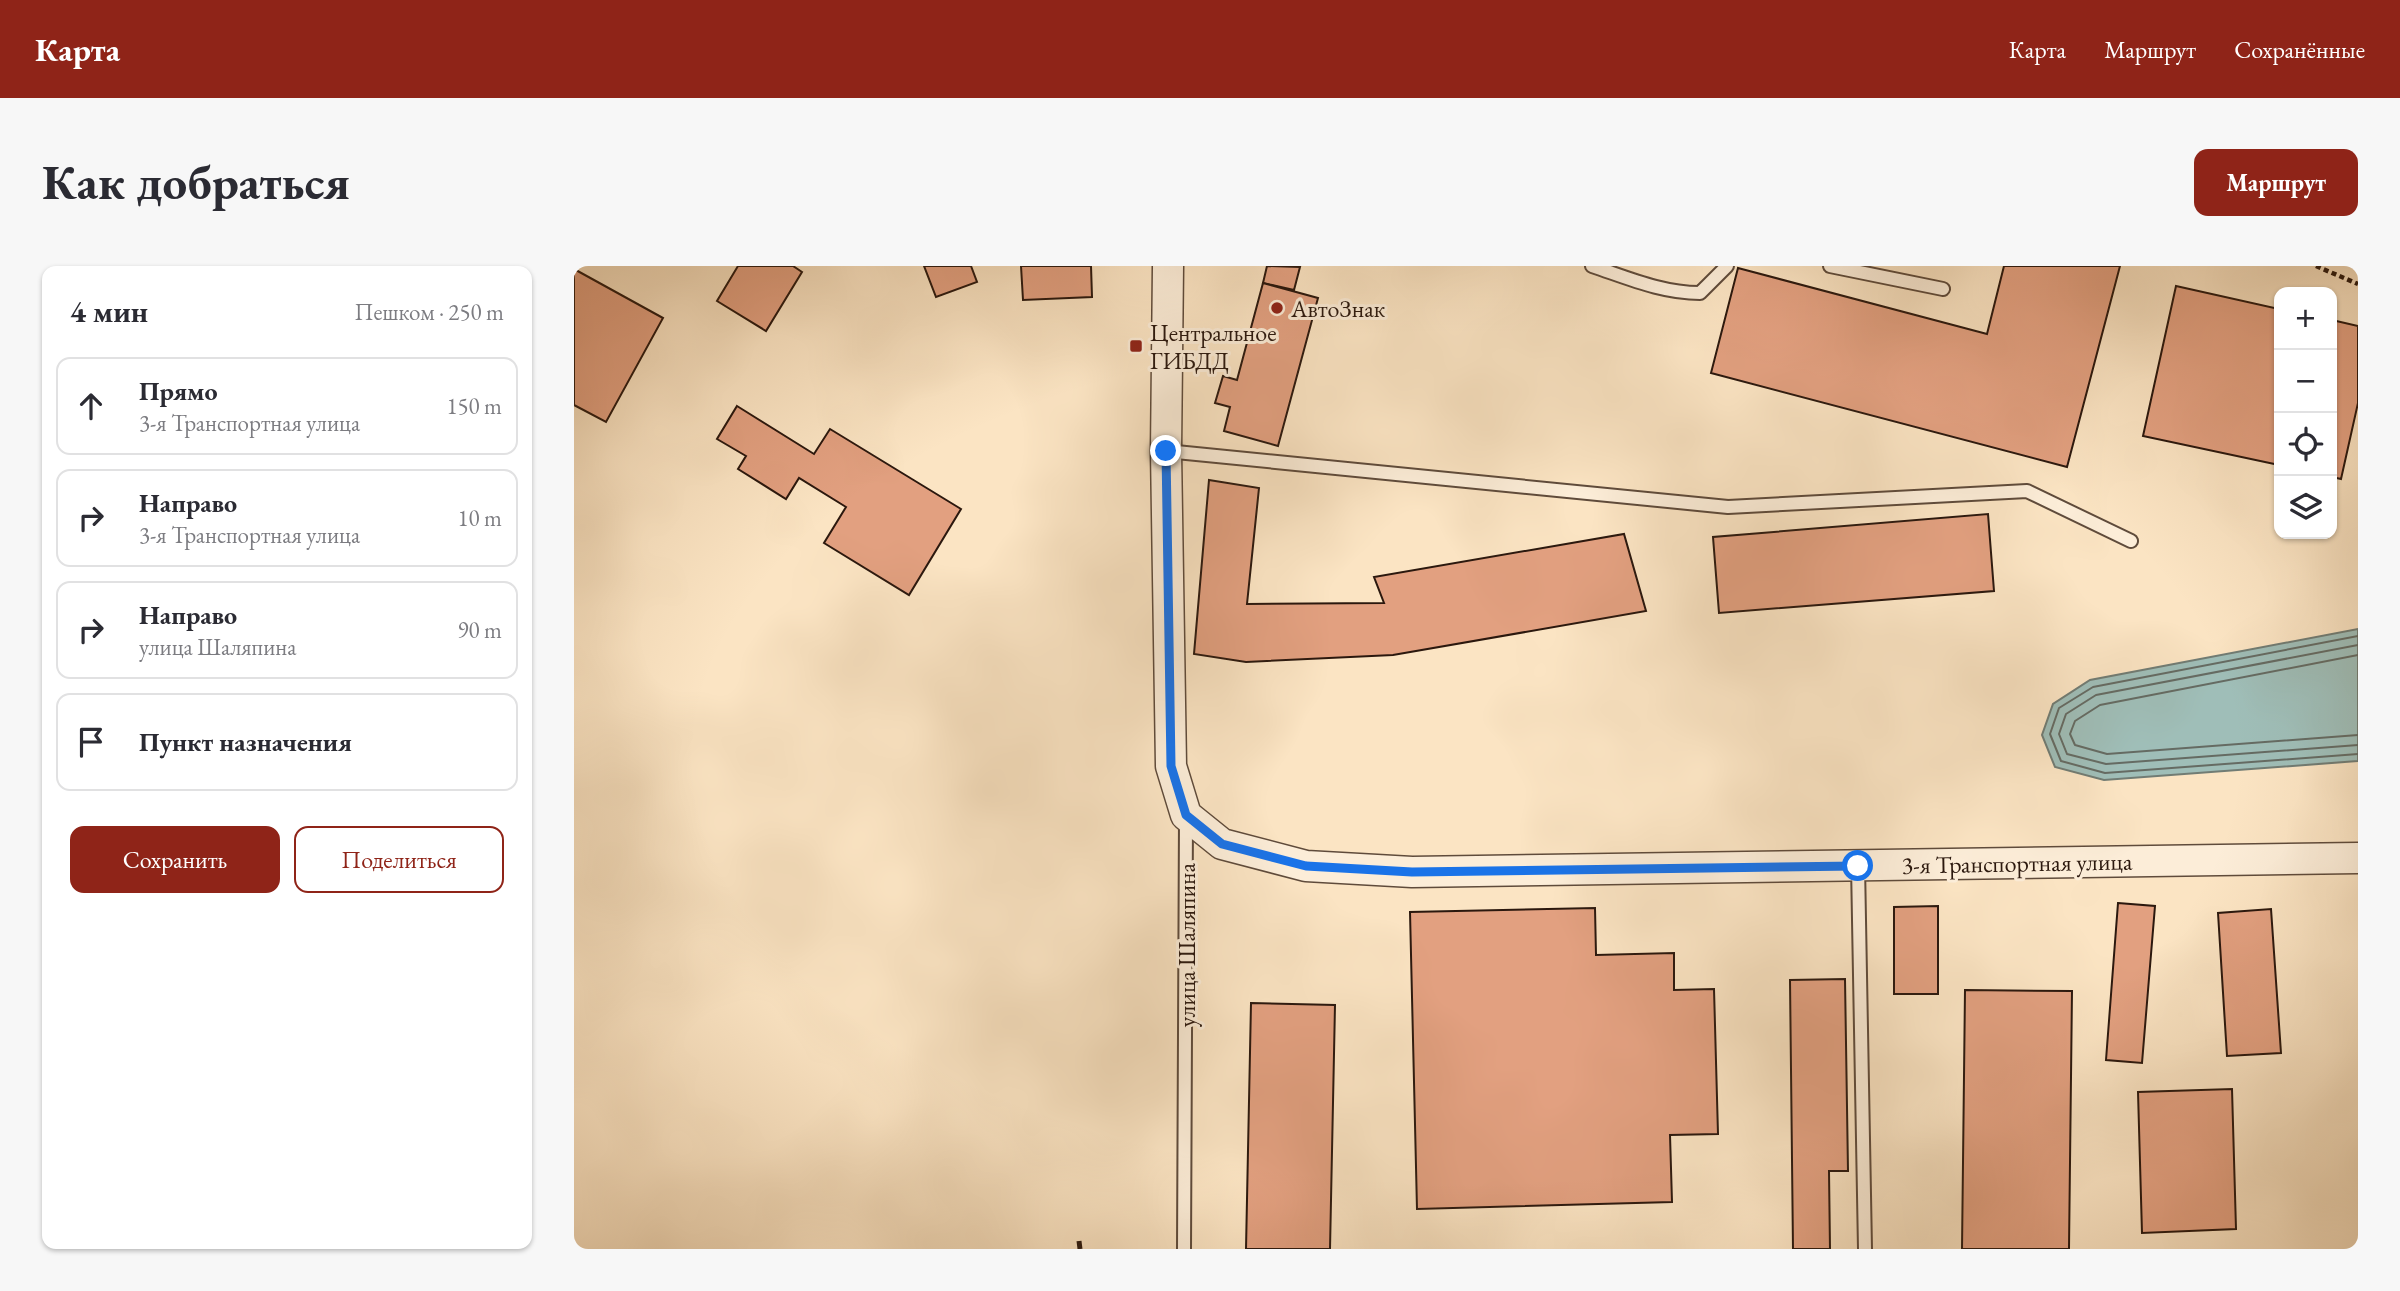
<!DOCTYPE html>
<html lang="ru">
<head>
<meta charset="utf-8">
<style>
	:root { --surface:#fff; --page:#f7f7f7; --text:#2b2b33; --muted:#7c7c81; --line:#e1e1e2; --accent:#8f2418 }
	body { margin:0; font-family:"EB Garamond",serif; background:var(--page); color:var(--text) }
	.controls { position:absolute; right:21px; top:21px; display:grid; overflow:hidden; border-radius:14px; box-shadow:0 2px 5px #0004 }
	.controls button { width:63px; height:63px; display:grid; place-items:center; padding:0; border:0; border-bottom:2px solid var(--line); background:var(--surface); color:var(--text); font:35px sans-serif }
	.stop { position:absolute; width:21px; height:21px; margin:-16px; border:5px solid #1a73e8; border-radius:50%; background:#fff }
	.stop.end { background:#1a73e8; border-color:#fff; box-shadow:0 2px 7px #0008 }
	.list { margin:0; padding:0; list-style:none }
	h2 { display:flex; justify-content:space-between; align-items:center; height:91px; margin:0; padding:0 28px; font-size:30px }
	h2 small { font-size:23px; font-weight:400; color:var(--muted) }
	.list li { display:grid; grid-template-columns:46px 1fr auto; gap:21px; align-items:center; box-sizing:border-box; height:98px; margin:0 14px 14px; padding:0 14px; border:2px solid var(--line); border-radius:14px }
	.list b { display:block; font-size:26px; white-space:nowrap }
	.list p { margin:0; font-size:23px; white-space:nowrap; color:var(--muted) }
	.list em { font-size:23px; font-style:normal; color:var(--muted) }
	.actions { display:flex; gap:14px; padding:21px 28px }
	.actions a { flex:1; padding:16px 0; border:2px solid var(--accent); border-radius:14px; text-align:center; font-size:24px; color:var(--accent) }
	.actions .main { background:var(--accent); color:#fff }
	.icon { flex:none; width:38px; height:38px; fill:none; stroke:currentColor; stroke-width:2; stroke-linecap:round; stroke-linejoin:round }
	.map { position:relative; flex:none; width:1784px; height:983px; overflow:hidden; border-radius:14px }
	header { display:flex; align-items:center; gap:42px; box-sizing:border-box; height:98px; padding:0 35px; background:var(--accent); color:#fff }
	header strong { font-size:33px }
	nav { display:flex; gap:38px; margin-inline-start:auto; font-size:24px }
	.intro { display:flex; align-items:center; justify-content:space-between; box-sizing:border-box; height:168px; padding:0 42px }
	h1 { margin:0; font-size:49px }
	.button { padding:18px 32px; border-radius:14px; background:var(--accent); color:#fff; font-size:24px; font-weight:700 }
	main { display:flex; gap:42px; padding:0 42px }
	aside { flex:1; background:var(--surface); border-radius:14px; box-shadow:0 2px 5px #0004 }
	.map>svg:first-child { display:block }
	.water { fill:#9fbeb8; stroke:#717c74; stroke-width:2 }
	.lines { fill:none; stroke-linecap:round; stroke-linejoin:round }
	.shore { stroke:#656b63; stroke-width:2 }
	.building { fill:#e2a080; stroke:#2b180e; stroke-width:2 }
	.service-casing { stroke:#5f4b3b; stroke-width:16 }
	.tertiary-casing { stroke:#5f4b3b; stroke-width:33 }
	.path { stroke:#2b180e; stroke-width:4.5; stroke-dasharray:5 3.5; stroke-linecap:butt }
	.service { stroke:#fcedd8; stroke-width:12 }
	.tertiary { stroke:#fcedd8; stroke-width:30 }
	.rail { stroke:#2b180e; stroke-width:5; stroke-dasharray:12 12; stroke-linecap:butt }
	.route { stroke:#1a73e8; stroke-width:9 }
	.poi-dot { fill:#8f2418; stroke:#fcedd8; stroke-width:2.5 }
	.labels { text-anchor:middle; dominant-baseline:central; stroke-width:6; stroke-linejoin:round; paint-order:stroke }
	.poi-label { font-size:24px; fill:#2b180e; stroke:#fcedd8; text-anchor:start }
	.street-label { font-size:24px; fill:#2b180e; stroke:#fcedd8 }
</style>
</head>
<body>
<header>
<strong>Карта</strong>
<nav><a>Карта</a><a>Маршрут</a><a>Сохранённые</a></nav>
</header>
<div class="intro"><h1>Как добраться</h1><a class="button">Маршрут</a></div>
<main>
<aside>
<h2>4 мин<small>Пешком · 250 m</small></h2>
<ul class="list">
<li><svg class="icon" aria-label="ahead" viewBox="0 0 24 24"><path d="M12 20V5M6 11l6-6 6 6"/></svg><div><b>Прямо</b><p>3-я Транспортная улица</p></div><em>150 m</em></li>
<li><svg class="icon" aria-label="right" viewBox="0 0 24 24"><path d="M7 20v-9h11M14 6l5 5-5 5"/></svg><div><b>Направо</b><p>3-я Транспортная улица</p></div><em>10 m</em></li>
<li><svg class="icon" aria-label="right" viewBox="0 0 24 24"><path d="M7 20v-9h11M14 6l5 5-5 5"/></svg><div><b>Направо</b><p>улица Шаляпина</p></div><em>90 m</em></li>
<li><svg class="icon" aria-label="arrive" viewBox="0 0 24 24"><path d="M6 21V4h12l-3 4 3 4H6"/></svg><div><b>Пункт назначения</b></div></li>
</ul>
<div class="actions"><a class="main">Сохранить</a><a>Поделиться</a></div>
</aside>
<div class="map">
<svg width="1784" height="983" viewBox="0 0 1784 983">
	<rect width="100%" height="100%" fill="#fbe4c3"/>
	<filter id="stains"><feTurbulence type="fractalNoise" baseFrequency=".00286" numOctaves="4"/><feColorMatrix values="0 0 0 0 .2 0 0 0 0 .09 0 0 0 0 .02 0 0 0 .5 -.17"/></filter>
	<radialGradient id="worn" r=".72"><stop offset=".6" stop-color="#630" stop-opacity="0"/><stop offset="1" stop-color="#630" stop-opacity=".3"/></radialGradient>
	<polygon class="water" points="1784,363 1784,495 1530,514 1481,501 1468,469 1479,438 1516,414"/>
	<g class="lines">
		<g class="shore">
			<polyline points="1784,370 1519,421 1485,442 1476,468 1487,495 1531,507 1784,488"/>
			<polyline points="1784,379 1522,429 1492,448 1485,468 1493,488 1532,498 1784,479"/>
			<polyline points="1784,389 1526,439 1501,455 1496,468 1501,479 1533,488 1784,469"/>
		</g>
	</g>
	<g class="building">
		<polygon points="164,0 219,0 228,6 192,65 143,35"/>
		<polygon points="350,0 397,0 403,16 362,31"/>
		<polygon points="447,0 517,0 518,31 449,34"/>
		<polygon points="693,0 726,1 720,24 689,17"/>
		<polygon points="1430,0 1546,0 1493,201 1137,107 1164,2 1413,68"/>
		<polygon points="0,3 89,52 32,156 0,139"/>
		<polygon points="689,17 744,32 704,180 650,165 656,141 641,137 649,110 663,114"/>
		<polygon points="1602,20 1705,43 1705,199 1569,170"/>
		<polygon points="1758,54 1784,60 1784,137 1767,213 1758,211"/>
		<polygon points="163,140 240,188 256,163 387,243 335,329 250,277 272,241 225,212 212,233 164,203 172,190 143,173"/>
		<polygon points="635,214 685,222 673,338 810,337 800,311 1050,268 1072,345 819,389 672,396 620,388"/>
		<polygon points="1414,248 1420,325 1145,347 1139,271"/>
		<polygon points="1544,637 1581,640 1568,797 1532,794"/>
		<polygon points="1364,640 1364,728 1320,728 1320,641"/>
		<polygon points="1021,642 1022,689 1100,687 1100,724 1140,723 1144,868 1096,869 1098,936 843,943 836,646"/>
		<polygon points="1697,643 1707,787 1653,790 1644,647"/>
		<polygon points="1271,713 1274,905 1255,905 1256,983 1219,983 1216,714"/>
		<polygon points="1391,724 1498,725 1495,983 1388,983"/>
		<polygon points="677,737 761,739 756,983 672,983"/>
		<polygon points="1658,823 1662,963 1568,967 1564,826"/>
	</g>
	<g class="lines">
		<g class="service-casing">
			<g id="service">
				<path d="M1018 0C1054 12 1088 27 1126 27L1153 0"/>
				<polyline points="1256,0 1369,23"/>
				<polyline points="592,185 1154,241 1453,225 1557,275"/>
				<polyline points="1284,599 1291,983"/>
				<polyline points="610,983 612,552"/>
			</g>
		</g>
		<g class="tertiary-casing">
			<polyline id="tertiary" points="594,0 592,185 597,500 612,549 648,578 732,600 838,606 1784,592"/>
		</g>
		<polyline class="path" points="1742,0 1784,18"/>
		<use href="#service" class="service"/>
		<use href="#tertiary" class="tertiary"/>
		<polyline class="rail" points="505,975 506,983"/>
	</g>
	<g class="lines">
		<polyline class="route" points="592,185 597,500 612,549 648,578 732,600 838,606 1284,600"/>
	</g>
	<g class="poi-dot">
		<circle cx="703" cy="42" r="7"/>
		<rect x="555" y="73" width="14" height="14" rx="3.5"/>
	</g>
	<g class="labels">
		<g class="poi-label">
			<text x="717" y="42">АвтоЗнак</text>
			<text x="576" y="66">Центральное<tspan x="576" dy="28">ГИБДД</tspan></text>
		</g>
		<g class="street-label">
			<text transform="translate(1443 597) rotate(-1)">3-я Транспортная улица</text>
			<text transform="translate(612 679) rotate(-90)">улица Шаляпина</text>
		</g>
	</g>
	<rect width="100%" height="100%" filter="url(#stains)"/>
	<rect width="100%" height="100%" fill="url(#worn)"/>
</svg>
<div class="controls">
<button>+</button>
<button>−</button>
<button><svg class="icon" aria-label="locate" viewBox="0 0 24 24"><circle cx="12" cy="12" r="6"/><path d="M12 2v4M12 18v4M2 12h4M18 12h4"/></svg></button>
<button><svg class="icon" aria-label="layers" viewBox="0 0 24 24"><path d="M12 4l9 5-9 5-9-5zM3 14l9 5 9-5"/></svg></button>
</div>
<div class="stop" style="left:1284px;top:600px"></div>
<div class="stop end" style="left:592px;top:185px"></div>
</div>
</main>
</body>
</html>
